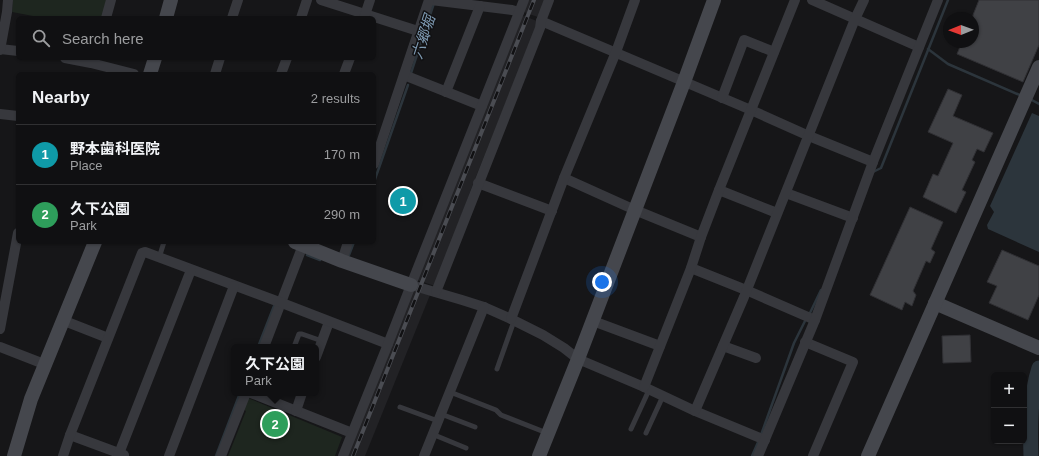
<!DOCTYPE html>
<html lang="en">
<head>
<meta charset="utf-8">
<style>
	:root { --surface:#101012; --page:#1e1e20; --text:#f1f3f6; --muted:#9c9d9f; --line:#303032; --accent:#7c3aed }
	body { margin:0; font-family:Helvetica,"Noto Sans JP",sans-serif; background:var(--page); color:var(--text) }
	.controls { position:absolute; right:12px; bottom:12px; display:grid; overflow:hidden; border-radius:6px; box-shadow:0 1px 3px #0004 }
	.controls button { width:36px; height:36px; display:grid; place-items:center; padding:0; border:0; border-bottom:1px solid var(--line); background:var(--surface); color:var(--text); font:20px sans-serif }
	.compass { position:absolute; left:943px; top:12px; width:36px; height:36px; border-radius:50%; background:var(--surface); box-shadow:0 1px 3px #0004; rotate:269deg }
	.you { position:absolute; left:602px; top:282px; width:14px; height:14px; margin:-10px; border:3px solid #fff; border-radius:50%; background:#1a73e8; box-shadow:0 0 0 6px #1a73e833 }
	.badge { display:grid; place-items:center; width:26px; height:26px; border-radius:50%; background:var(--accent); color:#fff; font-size:13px; font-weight:700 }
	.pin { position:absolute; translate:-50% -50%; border:2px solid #fff; box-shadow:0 1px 4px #0006 }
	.popup { position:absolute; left:231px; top:344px; width:88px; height:52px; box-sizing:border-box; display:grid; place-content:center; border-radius:6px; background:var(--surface); filter:drop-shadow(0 1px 3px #0005); font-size:13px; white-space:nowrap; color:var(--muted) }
	.popup b { font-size:15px; color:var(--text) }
	.popup::after { content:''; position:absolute; left:50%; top:100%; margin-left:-8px; border:8px solid transparent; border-top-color:var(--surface) }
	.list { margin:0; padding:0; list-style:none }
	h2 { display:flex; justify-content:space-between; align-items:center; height:52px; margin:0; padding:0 16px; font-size:17px }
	h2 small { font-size:13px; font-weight:400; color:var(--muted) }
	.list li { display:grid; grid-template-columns:26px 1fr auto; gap:12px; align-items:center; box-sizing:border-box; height:60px; padding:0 16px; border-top:1px solid var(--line) }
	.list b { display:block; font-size:15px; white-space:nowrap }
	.list p { margin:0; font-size:13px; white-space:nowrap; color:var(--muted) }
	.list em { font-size:13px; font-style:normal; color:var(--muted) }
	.icon { flex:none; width:22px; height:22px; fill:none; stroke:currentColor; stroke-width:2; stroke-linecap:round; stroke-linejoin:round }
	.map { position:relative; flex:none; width:1039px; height:456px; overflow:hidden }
	.search { position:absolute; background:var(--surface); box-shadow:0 1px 3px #0004; left:16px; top:16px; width:360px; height:44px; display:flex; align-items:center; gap:10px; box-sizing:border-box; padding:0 14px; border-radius:6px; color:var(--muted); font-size:15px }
	.panel { position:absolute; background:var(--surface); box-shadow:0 1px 3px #0004; left:16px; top:72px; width:360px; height:172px; border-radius:6px }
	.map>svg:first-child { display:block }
	.built { fill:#222225 }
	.green { fill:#1e261f }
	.water { fill:#2c353c }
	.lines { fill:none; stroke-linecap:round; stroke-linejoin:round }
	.stream { stroke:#2c353c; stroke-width:2.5 }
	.river { stroke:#2c353c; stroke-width:15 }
	.building { fill:#404145; stroke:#303034 }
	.lane { stroke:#37383d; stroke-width:5 }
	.street { stroke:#37383d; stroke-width:10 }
	.secondary { stroke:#45474d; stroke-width:14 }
	.rail-casing { stroke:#4a4c52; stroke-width:4 }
	.rail { stroke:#111113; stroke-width:2.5; stroke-dasharray:8; stroke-linecap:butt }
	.labels { text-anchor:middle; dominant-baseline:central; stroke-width:3; stroke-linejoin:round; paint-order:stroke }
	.water-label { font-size:15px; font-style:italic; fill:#7f9bb3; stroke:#111113 }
</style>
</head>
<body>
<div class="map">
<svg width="1039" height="456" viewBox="0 0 1039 456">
	<rect width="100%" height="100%" fill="#161618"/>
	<g class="built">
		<polygon points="529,0 547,0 538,17 526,13 524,11"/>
		<polygon points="524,16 537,21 538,22 473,184 435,286 417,280 522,17"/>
		<polygon points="412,290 430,295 365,456 347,456"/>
	</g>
	<g class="green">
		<polygon points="13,0 109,0 102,18 33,18 33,16 12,12"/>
		<polygon points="248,398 342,437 335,456 228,456 246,411 243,409"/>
	</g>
	<polygon class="water" points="1032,113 1039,116 1039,252 988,229 987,225 994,212 990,206"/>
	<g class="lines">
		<g class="stream">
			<polyline points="928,49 948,64 1022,96"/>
			<polyline points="411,73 434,3"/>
			<polyline points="1030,99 1039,104"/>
			<polyline points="873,172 881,168 948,0"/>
			<polyline points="374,182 408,85"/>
			<polyline points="307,255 320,260"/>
			<polyline points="349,255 354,242"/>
			<polyline points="809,315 821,290"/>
			<polyline points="258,347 274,306"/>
			<polyline points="761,435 794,343 806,319"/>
			<polyline points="216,456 240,393"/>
			<polyline points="752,456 759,440"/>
		</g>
		<path class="river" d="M1031 456C1030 427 1030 396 1039 368"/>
	</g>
	<g class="building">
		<polygon points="979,0 1039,0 1039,45 1023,82 957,54 962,42 973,42 973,15"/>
		<polygon points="948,89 962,95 953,116 993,133 984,152 977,149 972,160 975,162 962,190 966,192 956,213 923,197 933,174 938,176 953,143 928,132"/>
		<polygon points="400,191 411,195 406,211 394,207"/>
		<polygon points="910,207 943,222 931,249 935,252 930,263 926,261 913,291 916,295 912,306 905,302 902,310 870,295"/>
		<polygon points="1002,250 1039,266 1039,295 1028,320 989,303 997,286 987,282"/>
		<polygon points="970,335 971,362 943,363 942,336"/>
	</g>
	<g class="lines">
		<g class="lane">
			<polyline points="159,258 164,242"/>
			<polyline points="294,347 299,334 302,334 322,341"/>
			<polyline points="497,369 514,321"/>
			<polyline points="450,392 496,410 501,415 547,433"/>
			<polyline points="273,402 276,393"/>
			<polyline points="400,407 438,421"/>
			<polyline points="441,414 475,427"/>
			<polyline points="631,429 649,390"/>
			<polyline points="646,433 663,396"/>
			<polyline points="432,434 466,448"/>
		</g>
		<g class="street">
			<polyline points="321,0 418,31"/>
			<polyline points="431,0 512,10 519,12"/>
			<polyline points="812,0 919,47"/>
			<polyline points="106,18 111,0"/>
			<polyline points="232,18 238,0"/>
			<polyline points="301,18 307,0"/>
			<polyline points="364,18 370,0"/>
			<polyline points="541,21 751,110 809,136 873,162"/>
			<polyline points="0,49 18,51"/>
			<polyline points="0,50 7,12 8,0"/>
			<polyline points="65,58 91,63 134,74"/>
			<polyline points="215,74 220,58"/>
			<polyline points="281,74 287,58"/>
			<polyline points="344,74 350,58"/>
			<polyline points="404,75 482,106"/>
			<polyline points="446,92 480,6"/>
			<polyline points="722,98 744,40 774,52"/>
			<polyline points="0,114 18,116"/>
			<polyline points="374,164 429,0"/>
			<polyline points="564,178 635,210 701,237"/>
			<polyline points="478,183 552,211"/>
			<polyline points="719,190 777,213"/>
			<polyline points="786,193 853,218"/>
			<polyline points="342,261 348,242"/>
			<polyline points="691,268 746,290 815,320"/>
			<polyline points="411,285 462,300 484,307 511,319 543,335 564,348 578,359 644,387 695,411 765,440"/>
			<polyline points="436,292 540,28 541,21 549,0"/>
			<polyline points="511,319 564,178 616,52 635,0"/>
			<polyline points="62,320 108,338"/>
			<polyline points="593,321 660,346"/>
			<polyline points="0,329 18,233"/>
			<polyline points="805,342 853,362 813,456"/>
			<polyline points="723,346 756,358"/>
			<polyline points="0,347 44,364"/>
			<polyline points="264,347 303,245"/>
			<polyline points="316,357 329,322"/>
			<polyline points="644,387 691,268 701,237 719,190 795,0"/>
			<polyline points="251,393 352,433"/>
			<polyline points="296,411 302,393"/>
			<polyline points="695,411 744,297 855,19 864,0"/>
			<polyline points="70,435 124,455"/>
			<polyline points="63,456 70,435 142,253 145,252 282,303 388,344"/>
			<polyline points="118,456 191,270"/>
			<polyline points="169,456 234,286"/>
			<polyline points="221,456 246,393"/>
			<polyline points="343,456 388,344 411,285 524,0"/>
			<polyline points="424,456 484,307"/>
			<polyline points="758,456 815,320 873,162 938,0"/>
		</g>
		<g class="secondary">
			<polyline points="166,18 171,0"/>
			<polyline points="150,74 155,58"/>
			<polyline points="295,242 342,261 411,285"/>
			<polyline points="935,303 1039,348"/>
			<polyline points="14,456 31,399 95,242"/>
			<polyline points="539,456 578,359 684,82 714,0"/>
			<polyline points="868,456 1039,67"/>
		</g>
		<g class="rail-casing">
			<polyline id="rail" points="353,456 534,0"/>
		</g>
		<use href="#rail" class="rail"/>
	</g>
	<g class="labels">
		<g class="water-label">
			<text transform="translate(423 37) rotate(-72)">六郷堀</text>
		</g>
	</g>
</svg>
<div class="controls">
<button>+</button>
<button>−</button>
</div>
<svg class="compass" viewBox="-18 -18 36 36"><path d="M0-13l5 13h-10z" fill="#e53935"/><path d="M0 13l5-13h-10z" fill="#9c9d9f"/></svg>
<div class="you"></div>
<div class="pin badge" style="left:403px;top:201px;background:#0f9aa8">1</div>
<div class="pin badge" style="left:275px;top:424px;background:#2e9e5b">2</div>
<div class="popup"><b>久下公園</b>Park</div>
<div class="search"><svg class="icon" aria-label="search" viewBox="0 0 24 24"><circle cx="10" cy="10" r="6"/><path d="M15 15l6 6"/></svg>Search here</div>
<section class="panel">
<h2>Nearby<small>2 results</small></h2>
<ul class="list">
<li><span class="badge" style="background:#0f9aa8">1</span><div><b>野本歯科医院</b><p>Place</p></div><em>170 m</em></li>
<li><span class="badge" style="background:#2e9e5b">2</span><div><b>久下公園</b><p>Park</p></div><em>290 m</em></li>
</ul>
</section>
</div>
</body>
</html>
